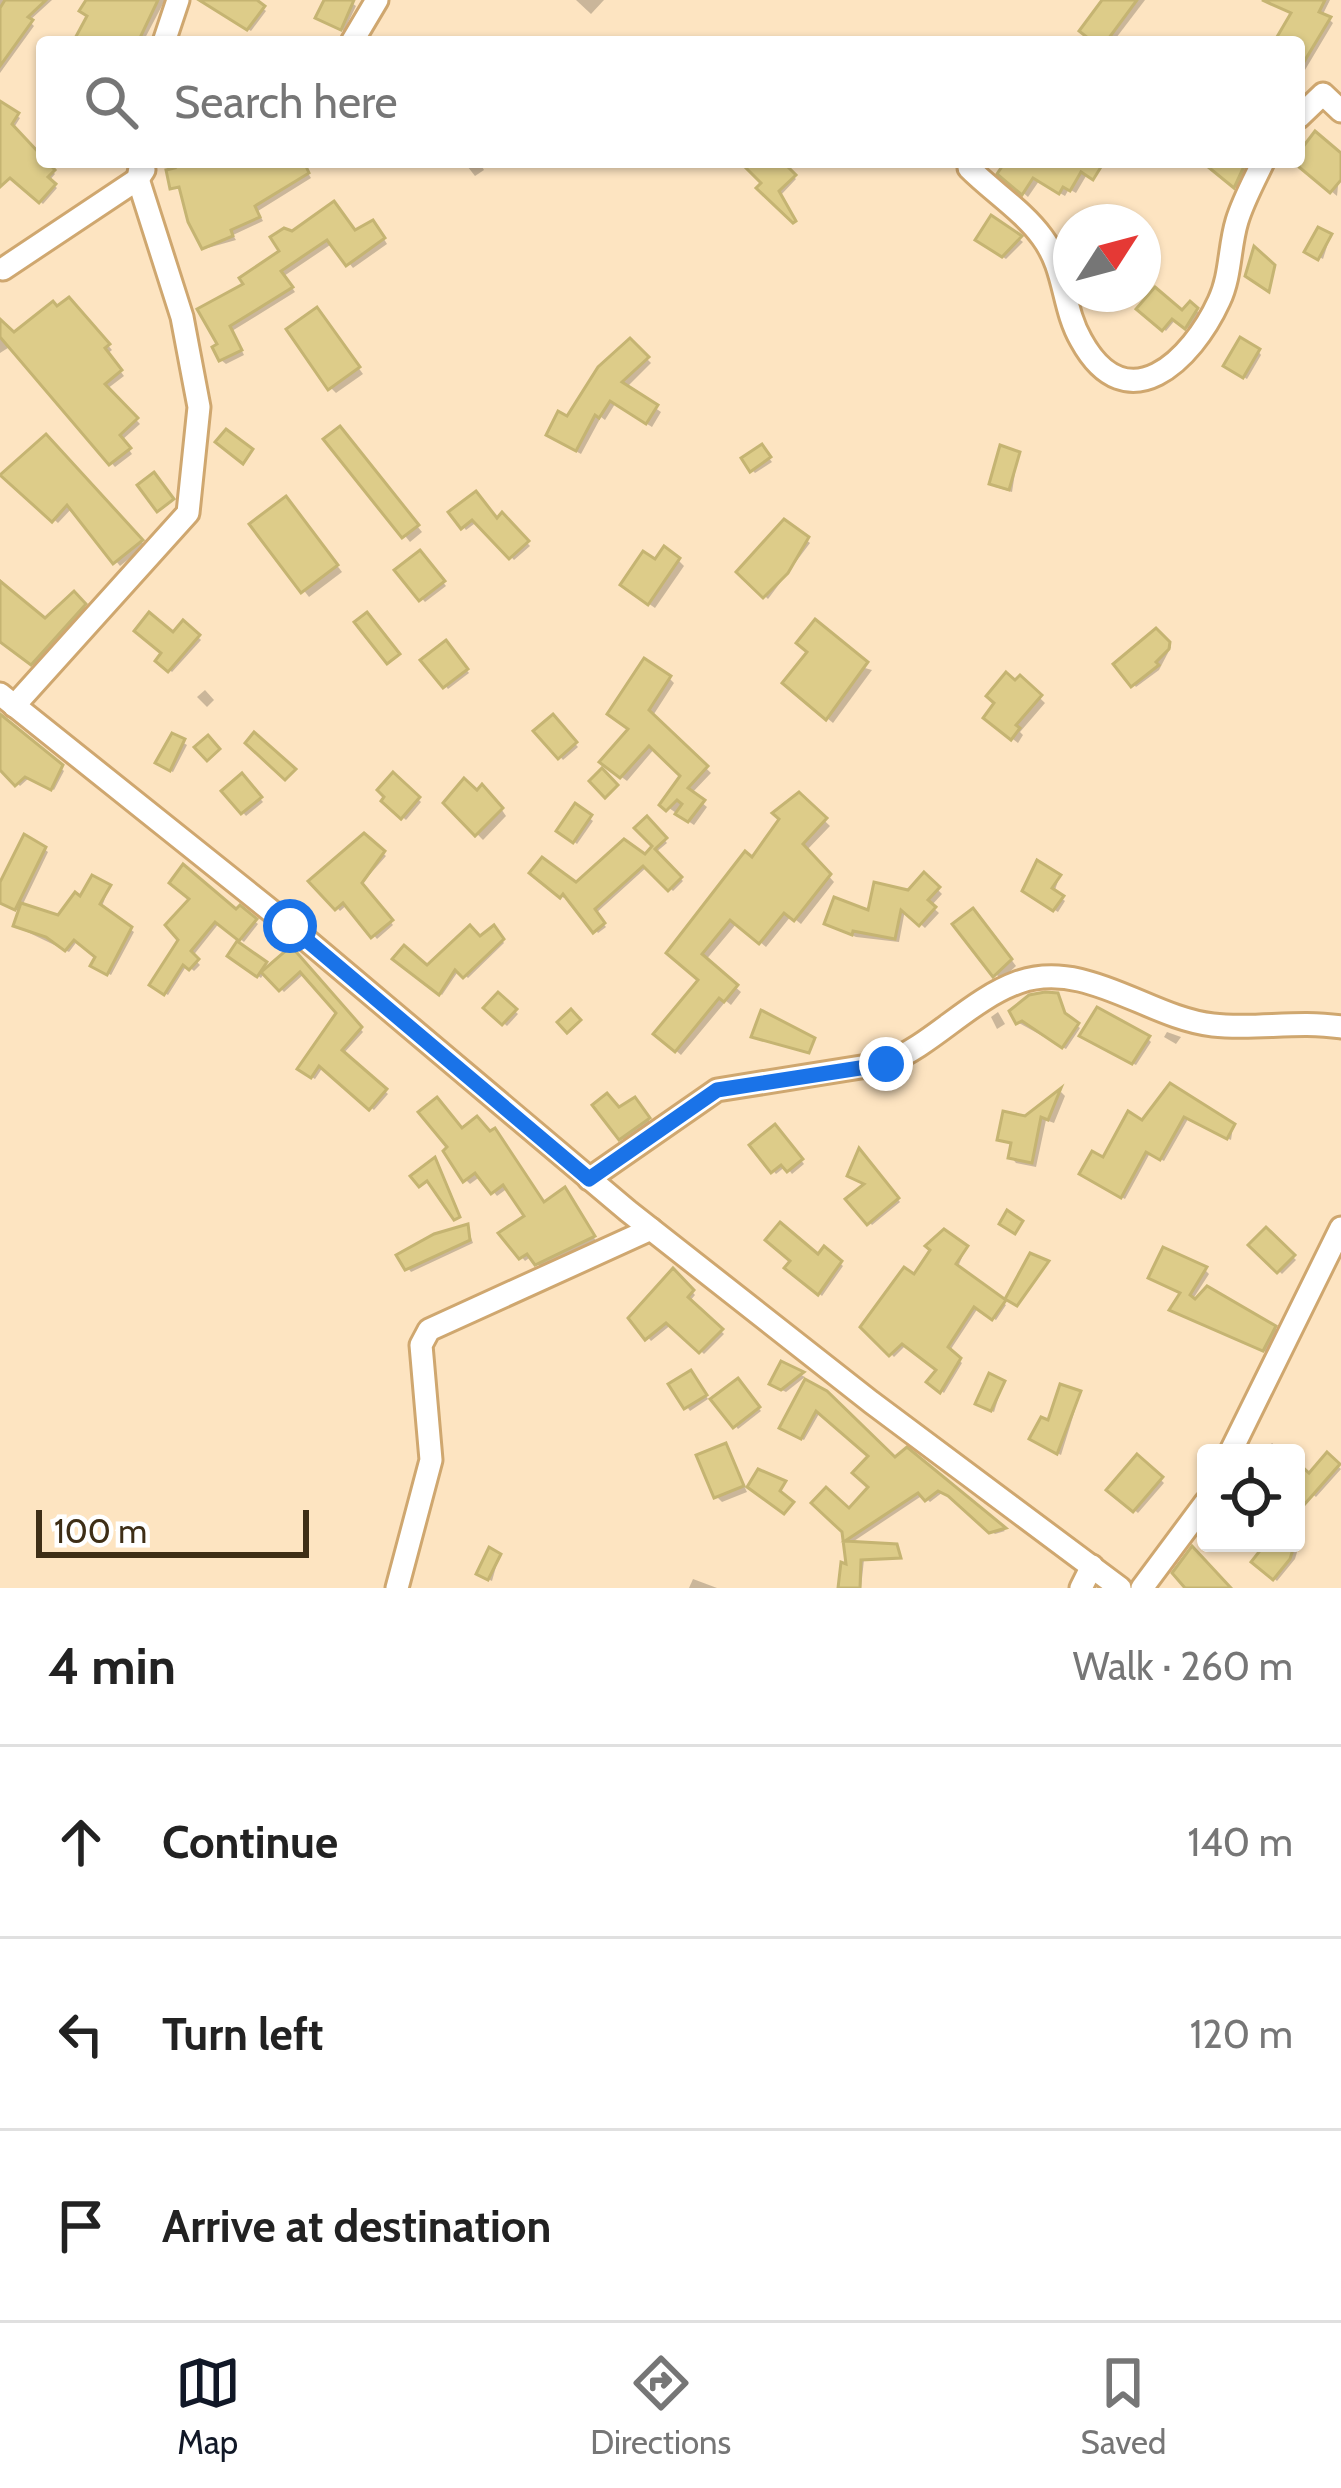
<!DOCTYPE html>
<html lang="en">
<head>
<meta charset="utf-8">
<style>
	:root { --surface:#fff; --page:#f6f6f6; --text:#222; --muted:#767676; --line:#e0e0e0; --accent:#111827 }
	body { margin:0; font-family:Cabin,sans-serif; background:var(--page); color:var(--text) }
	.controls { position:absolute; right:36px; bottom:36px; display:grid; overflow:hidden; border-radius:12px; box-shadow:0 3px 9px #0004 }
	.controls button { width:108px; height:108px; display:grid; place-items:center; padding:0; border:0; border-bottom:3px solid var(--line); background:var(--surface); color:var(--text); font:60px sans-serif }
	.compass { position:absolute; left:1053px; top:204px; width:108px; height:108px; border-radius:50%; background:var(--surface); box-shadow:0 3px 9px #0004; rotate:54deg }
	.scale { position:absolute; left:36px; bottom:30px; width:273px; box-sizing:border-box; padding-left:12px; border:6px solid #3e2e16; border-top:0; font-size:33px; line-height:42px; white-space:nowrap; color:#3e2e16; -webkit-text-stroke:9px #fff; paint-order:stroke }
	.stop { position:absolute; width:36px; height:36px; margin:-27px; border:9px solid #1a73e8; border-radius:50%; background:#fff }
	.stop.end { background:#1a73e8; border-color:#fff; box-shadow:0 3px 12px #0008 }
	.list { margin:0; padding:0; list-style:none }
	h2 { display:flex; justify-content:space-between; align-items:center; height:156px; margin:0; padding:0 48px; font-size:51px }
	h2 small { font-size:39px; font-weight:400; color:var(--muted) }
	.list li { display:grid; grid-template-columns:78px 1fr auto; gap:36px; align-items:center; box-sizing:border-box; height:192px; padding:0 48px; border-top:3px solid var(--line) }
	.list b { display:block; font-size:45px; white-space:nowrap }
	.list em { font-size:39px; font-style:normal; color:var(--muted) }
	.icon { flex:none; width:66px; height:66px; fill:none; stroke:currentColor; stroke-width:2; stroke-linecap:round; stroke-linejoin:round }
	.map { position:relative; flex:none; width:1341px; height:1588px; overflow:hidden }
	.search { position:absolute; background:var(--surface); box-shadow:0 3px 9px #0004; left:36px; right:36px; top:36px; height:132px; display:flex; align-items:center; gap:30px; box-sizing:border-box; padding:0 42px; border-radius:12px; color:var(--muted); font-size:45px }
	.sheet { height:732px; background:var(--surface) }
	nav { display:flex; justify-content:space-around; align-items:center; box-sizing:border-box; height:168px; border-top:3px solid var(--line); background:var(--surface); font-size:33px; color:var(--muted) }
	nav a { display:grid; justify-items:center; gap:6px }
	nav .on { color:var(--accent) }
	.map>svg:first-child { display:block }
	.shadow { fill:#0003 }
	.building { fill:#ddcc89; stroke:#c5b472; stroke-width:3 }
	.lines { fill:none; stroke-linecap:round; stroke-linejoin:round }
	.minor-casing { stroke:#cfa76f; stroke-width:27 }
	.minor { stroke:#fff; stroke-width:21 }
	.route { stroke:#1a73e8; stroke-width:15 }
</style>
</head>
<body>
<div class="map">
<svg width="1341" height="1588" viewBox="0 0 1341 1588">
	<rect width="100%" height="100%" fill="#fde4c1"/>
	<g class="shadow">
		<polygon points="0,0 52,0 29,21 34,26 0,73"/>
		<polygon points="89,0 165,0 143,42 77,42 90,17"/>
		<polygon points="212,0 252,0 266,11 251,31 212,7"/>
		<polygon points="325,0 347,0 356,6 344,31 322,20"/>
		<polygon points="576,0 604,0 591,14"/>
		<polygon points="1105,0 1145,0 1113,42 1096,42"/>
		<polygon points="1293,0 1330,0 1323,14 1333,23 1302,75 1299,42 1277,42 1293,15"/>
		<polygon points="0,105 20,118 13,129 55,174 49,181 57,188 43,204 5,170"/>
		<polygon points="1299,156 1341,157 1337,196 1297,162"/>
		<polygon points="180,162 301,162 311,178 258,211 263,221 233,235 236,240 204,249 184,191 173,187"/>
		<polygon points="464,162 479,162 484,170 475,176"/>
		<polygon points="756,162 778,162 796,179 780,196 796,222 760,188 765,182"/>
		<polygon points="1009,162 1077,162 1089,171 1076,193 1069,189 1065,196 1039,181 1028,197 1001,173"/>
		<polygon points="1204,162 1248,162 1237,188"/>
		<polygon points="992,219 1023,242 1006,259 982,243"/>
		<polygon points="377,228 387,244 353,268 333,243 284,276 295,292 232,331 244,355 226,364 221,360 216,348 247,285 283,252 274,238"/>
		<polygon points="1330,237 1323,259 1309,251"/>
		<polygon points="69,301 112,350 107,354 124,376 107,389 140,424 122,440 132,454 115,467 11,346 0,353 0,330 14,335"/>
		<polygon points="1190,305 1199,313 1189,329 1176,319 1166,331 1140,309 1183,314"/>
		<polygon points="322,317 363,374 336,393 331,388"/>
		<polygon points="630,342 651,363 626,388 661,412 652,427 615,404 605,420 601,417 581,454 554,439"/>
		<polygon points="1258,351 1261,355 1247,379 1230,369"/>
		<polygon points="345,436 422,532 410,542 327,440"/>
		<polygon points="761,448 772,462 755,473 752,470"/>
		<polygon points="1018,454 1012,492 995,487 992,483"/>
		<polygon points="4,474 117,510 145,546 120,566 73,507 58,523"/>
		<polygon points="292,506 342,572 309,597 253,525"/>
		<polygon points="452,513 497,521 502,517 530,546 514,560 478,521 466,530"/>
		<polygon points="784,523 810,543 768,599 740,572"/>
		<polygon points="420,554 446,586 425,602 398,571"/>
		<polygon points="678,560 684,566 655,608 629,590"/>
		<polygon points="0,579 45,622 74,595 87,609 35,666 0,640"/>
		<polygon points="184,624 201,640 172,672 159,661"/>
		<polygon points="1156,632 1171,647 1159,670 1136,687 1118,664"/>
		<polygon points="445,644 469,673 448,689 425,660"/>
		<polygon points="811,653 872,670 833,723 792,689"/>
		<polygon points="669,678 674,683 652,717 711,773 691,794 707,807 694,825 663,804 684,776 655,748 627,781 608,767"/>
		<polygon points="1020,679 1045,703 1020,732 1023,735 1018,743 992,723"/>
		<polygon points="205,690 214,700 207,707 197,697"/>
		<polygon points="0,717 64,771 54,790 29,778 20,786 0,765"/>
		<polygon points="553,718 578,747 563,760 538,731"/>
		<polygon points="173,737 187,745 173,772 161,766"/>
		<polygon points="394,776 421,802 406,820 385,801"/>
		<polygon points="242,777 263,802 246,816 225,791"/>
		<polygon points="465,782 495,800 506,816 483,840 447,803"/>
		<polygon points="799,796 830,826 806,851 834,882 801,924 791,916 766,947 737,923 705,961 741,992 731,1005 726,1001 681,1055 657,1034 701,980 670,953 753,861"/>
		<polygon points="576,808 593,821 577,844 560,830"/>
		<polygon points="647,820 667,843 655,853 683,881 673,891 648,866 595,914 606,927 598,933 568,895 564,898 533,872 576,886 646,858 656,846"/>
		<polygon points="364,837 386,856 364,881 364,889 393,925 377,939 348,904 340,911 312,881"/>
		<polygon points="44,849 48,852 22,906 59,919 109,888 101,909 134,932 111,975 97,968 98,957 78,940 69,952 19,928 21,912 0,903 0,891"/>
		<polygon points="924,876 942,894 931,906 939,913 925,928 905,910 899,942 856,937 827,924 871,914 909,893"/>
		<polygon points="1059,878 1054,893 1065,901 1058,912 1029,894"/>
		<polygon points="193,899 237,913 240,909 258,924 244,942 220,922 192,957 200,965 194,971 187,965 168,995 156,988 182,939"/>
		<polygon points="979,917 1016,966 1001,980 956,924"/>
		<polygon points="493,929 504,943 468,978 459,970 442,995 396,959 427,969"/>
		<polygon points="291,951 363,1032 343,1054 388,1094 374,1110 323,1067 315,1079 304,1072 340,1013 305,973 284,992 265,972 261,978 234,959 270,969"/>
		<polygon points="498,996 518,1014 507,1026 487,1008"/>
		<polygon points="1060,999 1067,1018 1080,1028 1066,1049 1019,1023"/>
		<polygon points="998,1012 1005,1024 997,1029 991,1017"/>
		<polygon points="1167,1032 1181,1037 1176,1044 1164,1037"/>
		<polygon points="1086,1039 1148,1039 1151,1042 1136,1065"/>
		<polygon points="1170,1087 1233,1127 1231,1140 1188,1119 1164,1161 1150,1153 1125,1199 1086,1177 1143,1124"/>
		<polygon points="1061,1092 1065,1096 1054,1123 1046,1120 1036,1167 1016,1163 1011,1157 1013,1146 1001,1139"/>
		<polygon points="638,1104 651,1123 624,1141 596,1105 619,1111"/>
		<polygon points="775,1128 804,1164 792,1174 786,1166 776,1174 753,1146"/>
		<polygon points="462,1132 545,1205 568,1195 596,1241 541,1268 532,1256 525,1261 502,1234 528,1217 508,1188 497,1196 481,1176 470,1184 466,1180"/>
		<polygon points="860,1154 900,1202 872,1225 850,1200 868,1185"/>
		<polygon points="467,1227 473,1243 411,1272 408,1268"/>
		<polygon points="1266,1231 1296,1260 1282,1274 1253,1245"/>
		<polygon points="966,1248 957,1269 1006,1305 996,1320 978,1308 949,1352 962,1363 944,1393 930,1382 940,1370 906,1345 894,1357 864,1326 914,1279"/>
		<polygon points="824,1250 843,1266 822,1296 788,1267 794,1261 818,1258"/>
		<polygon points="1205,1270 1209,1274 1191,1302 1274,1328 1279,1332 1268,1353 1177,1313 1183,1294 1156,1282"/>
		<polygon points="673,1272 695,1295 689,1302 724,1334 704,1354 672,1324 651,1341 632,1318"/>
		<polygon points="782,1365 805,1377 786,1392 776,1387"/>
		<polygon points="694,1377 708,1399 690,1411 672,1385"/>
		<polygon points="737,1382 761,1411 738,1429 714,1399"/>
		<polygon points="806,1383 894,1461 907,1451 1005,1531 995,1534 943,1492 930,1502 923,1495 848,1545 865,1550 861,1588 841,1588 849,1568 845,1531 849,1512 872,1487 872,1456 820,1412 804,1440 786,1430"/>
		<polygon points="1003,1383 994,1412 982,1406"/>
		<polygon points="1080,1394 1061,1455 1036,1442 1050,1425"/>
		<polygon points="1272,1443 1283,1453 1263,1453"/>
		<polygon points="725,1447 747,1492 722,1502 716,1496"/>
		<polygon points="1327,1457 1341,1469 1316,1497 1296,1480 1296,1465 1310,1477"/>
		<polygon points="1137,1458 1164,1483 1138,1513 1110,1490"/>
		<polygon points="1296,1538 1300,1542 1295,1559 1277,1581 1255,1562 1270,1543 1296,1543"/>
		<polygon points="499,1556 492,1581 482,1576"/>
		<polygon points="693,1579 717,1588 689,1588"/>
	</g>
	<g class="building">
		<polygon points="5,0 46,0 28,17 33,20 0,66 0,8"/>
		<polygon points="86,0 158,0 138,42 73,42 87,16 79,11"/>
		<polygon points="199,0 257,0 265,6 247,30"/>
		<polygon points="324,0 354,0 341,30 315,18"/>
		<polygon points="1102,0 1137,0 1106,42 1093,42 1079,31"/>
		<polygon points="1262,0 1325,0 1319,12 1331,17 1299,70 1299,42 1274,42 1291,13"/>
		<polygon points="0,101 19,113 12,124 55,170 48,177 56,184 39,203 10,178 0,187"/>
		<polygon points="1315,131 1341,153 1341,180 1330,193 1299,167 1299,152"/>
		<polygon points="173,162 304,162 309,173 255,206 260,217 231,230 233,236 202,249 188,222 179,187 170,189 166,170 175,168"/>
		<polygon points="740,162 783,162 796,175 779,191 796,221 793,223 756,188 761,183"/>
		<polygon points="1005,162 1104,162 1093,180 1081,172 1070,191 1063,187 1059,194 1033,178 1022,195 997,174"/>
		<polygon points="1202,162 1246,162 1234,188"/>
		<polygon points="334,201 355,230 373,220 385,238 346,266 327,240 281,271 293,287 230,326 242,350 219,361 212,347 217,344 197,309 243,284 239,278 279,251 270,237 284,228 292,231"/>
		<polygon points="991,215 1022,236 1002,257 975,240"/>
		<polygon points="1318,227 1332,234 1318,260 1304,252"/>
		<polygon points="1254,246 1275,265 1269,292 1245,276"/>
		<polygon points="1155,287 1182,310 1190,301 1198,308 1185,329 1172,319 1162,331 1136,309"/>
		<polygon points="69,297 110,344 105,348 122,370 105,384 138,418 120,435 131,448 109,465 0,337 0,319 14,332 53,301 57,306"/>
		<polygon points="317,307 360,367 328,390 286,329"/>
		<polygon points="1240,337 1260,349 1243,378 1223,366"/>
		<polygon points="630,338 649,357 622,382 658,405 646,424 610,401 599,418 595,415 576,451 546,435 558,411 567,416 598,367"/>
		<polygon points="340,426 419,525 402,538 323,439"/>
		<polygon points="226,429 253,449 243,464 215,442"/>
		<polygon points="46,434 143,540 113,564 67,505 52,522 0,475"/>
		<polygon points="762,444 771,457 750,472 741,458"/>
		<polygon points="1000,445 1020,452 1009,490 989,484"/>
		<polygon points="154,472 174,499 157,512 137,485"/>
		<polygon points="476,491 497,518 502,512 529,541 509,559 472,520 461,529 448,512"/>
		<polygon points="286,496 338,565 301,593 249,524"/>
		<polygon points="784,519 809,537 788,573 763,598 736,572"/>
		<polygon points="664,546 680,558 648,605 620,585 643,551 655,559"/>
		<polygon points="420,550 445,581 419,601 394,570"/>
		<polygon points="0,581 45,618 74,591 86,604 31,665 0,642"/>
		<polygon points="149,612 173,632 183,620 200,635 168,672 155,661 161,653 134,631"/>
		<polygon points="367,612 400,654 387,664 354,622"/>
		<polygon points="815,619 868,662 826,720 782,683 807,652 796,643"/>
		<polygon points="1156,628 1170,642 1169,649 1156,662 1159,665 1131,687 1113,664"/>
		<polygon points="446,640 468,669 443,688 420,660"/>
		<polygon points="644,658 671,676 649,710 708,766 688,788 705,800 688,822 675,814 682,804 677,800 666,811 659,805 680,776 649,746 620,778 599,762 628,729 607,714"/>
		<polygon points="1006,672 1015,680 1020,675 1042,695 1016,725 1020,728 1011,740 983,718 994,703 986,696"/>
		<polygon points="0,714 63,765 51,790 25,777 15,786 0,770"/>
		<polygon points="553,714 577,742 558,759 533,731"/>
		<polygon points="254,732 296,769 285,780 245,743"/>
		<polygon points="172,733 185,739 170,771 155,763"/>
		<polygon points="208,735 220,749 207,761 194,747"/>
		<polygon points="602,768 618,785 605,798 589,781"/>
		<polygon points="393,772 420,797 401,819 381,801 384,797 377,790"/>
		<polygon points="242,773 262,797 241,814 221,791"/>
		<polygon points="464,778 477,790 482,784 503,808 475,836 443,803"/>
		<polygon points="799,792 827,818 803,844 831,874 794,921 784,913 759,944 730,920 702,954 738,985 724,1002 719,998 675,1052 653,1034 698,980 666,953 745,851 752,857 779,819 772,813"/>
		<polygon points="575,803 592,815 573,843 556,831"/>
		<polygon points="647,816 667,838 655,849 682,877 668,891 643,866 595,909 605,923 593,933 563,894 560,898 529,873 542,857 576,882 624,839 645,854 652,846 634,828"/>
		<polygon points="364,833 385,851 362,883 393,920 371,938 343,903 335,910 308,881"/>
		<polygon points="24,834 46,847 15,910 0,903 0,882"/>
		<polygon points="1037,860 1061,875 1052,888 1064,896 1053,911 1022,891"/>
		<polygon points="183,864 236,909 240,905 257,919 239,941 215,922 191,951 199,959 189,970 183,965 164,995 149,985 178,940 165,925 189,899 169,883"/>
		<polygon points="924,872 940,887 928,900 936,907 919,926 901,910 895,939 853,931 852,935 824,924 834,897 868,910 874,882 908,890"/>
		<polygon points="92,875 111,885 100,904 132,927 107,975 90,966 95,957 74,940 65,951 46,937 13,926 21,903 58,915 75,892 80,896"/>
		<polygon points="973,908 1012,959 993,977 952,924"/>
		<polygon points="470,925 480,936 494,925 504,939 463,978 455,970 439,995 392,959 404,945 427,965"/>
		<polygon points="237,941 267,962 257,977 227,956"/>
		<polygon points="291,946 362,1027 342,1050 387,1089 369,1110 319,1066 311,1078 297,1069 336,1013 300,972 279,991 261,972"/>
		<polygon points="498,992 517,1009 502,1025 483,1008"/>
		<polygon points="1045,992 1058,993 1065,1013 1079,1023 1062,1048 1022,1021 1016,1024 1009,1011 1029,995"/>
		<polygon points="1097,1007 1150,1036 1132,1064 1079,1036"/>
		<polygon points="571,1009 581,1020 567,1033 557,1022"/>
		<polygon points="761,1010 815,1038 809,1053 751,1037"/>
		<polygon points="1170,1083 1235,1124 1227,1139 1184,1117 1160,1160 1146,1152 1121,1198 1079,1174 1092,1151 1103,1157 1128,1111 1142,1120"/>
		<polygon points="1061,1088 1048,1120 1041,1117 1032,1163 1008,1158 1011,1143 997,1140 1003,1111 1025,1116"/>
		<polygon points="607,1093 619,1107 635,1097 650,1118 619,1140 592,1105"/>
		<polygon points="437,1097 462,1128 477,1116 490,1131 495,1128 544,1202 565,1187 595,1236 535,1265 527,1254 519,1259 498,1233 524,1216 503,1185 491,1194 475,1173 463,1182 443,1151 447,1147 418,1112"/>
		<polygon points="775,1124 803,1159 787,1172 781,1165 771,1173 749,1145"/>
		<polygon points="859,1148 899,1198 867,1225 845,1199 864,1184 847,1176"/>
		<polygon points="435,1157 460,1217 454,1220 427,1181 419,1187 410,1176"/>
		<polygon points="1007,1210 1023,1221 1015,1234 999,1224"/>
		<polygon points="780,1222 818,1254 824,1246 842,1261 818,1295 784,1268 790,1261 765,1240"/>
		<polygon points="468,1224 470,1240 405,1270 396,1255 434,1234"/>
		<polygon points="1266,1227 1295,1255 1277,1273 1248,1245"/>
		<polygon points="944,1229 968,1246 956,1264 1006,1300 992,1320 974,1307 948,1347 961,1358 940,1393 926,1382 936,1370 902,1344 889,1356 860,1327 904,1267 914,1274 930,1250 925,1246"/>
		<polygon points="1163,1247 1207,1267 1190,1295 1195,1299 1207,1286 1276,1326 1263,1351 1169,1310 1180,1293 1148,1278"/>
		<polygon points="1030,1253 1049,1261 1017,1306 1005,1299"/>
		<polygon points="673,1268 694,1290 688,1297 723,1329 699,1353 666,1323 645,1340 628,1318"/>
		<polygon points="781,1361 804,1372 781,1390 769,1384"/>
		<polygon points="691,1370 707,1395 684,1409 668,1384"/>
		<polygon points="989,1373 1005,1381 991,1411 975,1404"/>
		<polygon points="738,1378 760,1407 733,1428 710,1399"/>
		<polygon points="805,1379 827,1391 895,1457 907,1447 1006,1528 989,1533 948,1496 938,1491 925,1501 918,1493 845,1541 897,1544 901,1558 861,1560 860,1588 838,1588 841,1562 846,1564 842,1532 811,1503 826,1487 849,1508 868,1487 852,1473 868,1456 816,1411 801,1439 779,1428"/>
		<polygon points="1060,1384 1081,1391 1057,1454 1029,1439 1041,1417 1048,1420"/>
		<polygon points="726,1443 744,1486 714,1498 696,1455"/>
		<polygon points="1327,1452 1340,1464 1296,1514 1296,1461 1309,1473"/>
		<polygon points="1137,1454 1163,1477 1133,1512 1106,1490"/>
		<polygon points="758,1469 786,1481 780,1491 794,1502 784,1514 747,1487"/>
		<polygon points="1266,1543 1295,1543 1290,1559 1273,1580 1251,1562"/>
		<polygon points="1192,1546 1231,1588 1185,1588 1172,1573"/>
		<polygon points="489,1547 501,1554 488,1580 476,1574"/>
	</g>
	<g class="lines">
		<g class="minor-casing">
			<g id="minor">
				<polyline points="164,42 178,0"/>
				<polyline points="352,42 377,0"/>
				<polyline points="1299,117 1323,94 1341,111"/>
				<path d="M969 168C992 191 1023 211 1042 237 1066 269 1062 307 1081 340 1127 424 1192 360 1219 301 1231 276 1229 247 1237 221 1243 201 1254 181 1263 162"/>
				<polyline points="3,269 138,179 144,170"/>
				<polyline points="0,694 290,926 628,1211 871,1402 1120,1588"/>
				<polyline points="14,706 188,513 199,407 182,317 138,179 141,162"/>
				<path d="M589 1179 717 1090 886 1063C934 1044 969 1000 1019 982 1086 959 1149 1018 1213 1025 1255 1030 1298 1020 1341 1027"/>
				<polyline points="1230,1453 1341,1228"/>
				<polyline points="397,1588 431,1460 421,1345 429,1330 651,1229"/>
				<polyline points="1081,1588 1092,1566"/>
				<polyline points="1142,1588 1206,1502"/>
			</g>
		</g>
		<use href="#minor" class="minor"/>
	</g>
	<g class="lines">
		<polyline class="route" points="290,926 589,1179 717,1090 886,1064"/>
	</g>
</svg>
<div class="controls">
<button><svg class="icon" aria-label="locate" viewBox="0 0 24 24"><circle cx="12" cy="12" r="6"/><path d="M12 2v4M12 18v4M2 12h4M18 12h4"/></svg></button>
</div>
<svg class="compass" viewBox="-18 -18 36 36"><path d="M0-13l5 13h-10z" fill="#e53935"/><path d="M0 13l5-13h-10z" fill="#767676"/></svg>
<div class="scale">100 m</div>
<div class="stop" style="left:290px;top:926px"></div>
<div class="stop end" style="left:886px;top:1064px"></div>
<div class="search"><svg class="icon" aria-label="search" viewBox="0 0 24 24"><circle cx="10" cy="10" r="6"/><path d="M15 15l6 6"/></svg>Search here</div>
</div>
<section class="sheet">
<h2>4 min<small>Walk · 260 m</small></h2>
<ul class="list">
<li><svg class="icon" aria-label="ahead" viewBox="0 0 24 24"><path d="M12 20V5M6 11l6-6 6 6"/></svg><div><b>Continue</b></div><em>140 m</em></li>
<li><svg class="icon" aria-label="left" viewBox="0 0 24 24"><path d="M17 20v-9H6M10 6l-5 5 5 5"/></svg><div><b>Turn left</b></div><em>120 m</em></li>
<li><svg class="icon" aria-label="arrive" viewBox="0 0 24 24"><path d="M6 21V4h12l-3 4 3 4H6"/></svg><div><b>Arrive at destination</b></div></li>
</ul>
</section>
<nav>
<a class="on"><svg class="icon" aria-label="map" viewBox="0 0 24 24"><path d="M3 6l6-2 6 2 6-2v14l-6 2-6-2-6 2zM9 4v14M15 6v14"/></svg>Map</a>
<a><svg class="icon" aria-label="directions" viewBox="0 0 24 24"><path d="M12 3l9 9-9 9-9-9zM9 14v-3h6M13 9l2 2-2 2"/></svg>Directions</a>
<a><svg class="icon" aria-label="saved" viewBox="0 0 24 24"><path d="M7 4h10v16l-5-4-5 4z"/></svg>Saved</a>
</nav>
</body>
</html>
